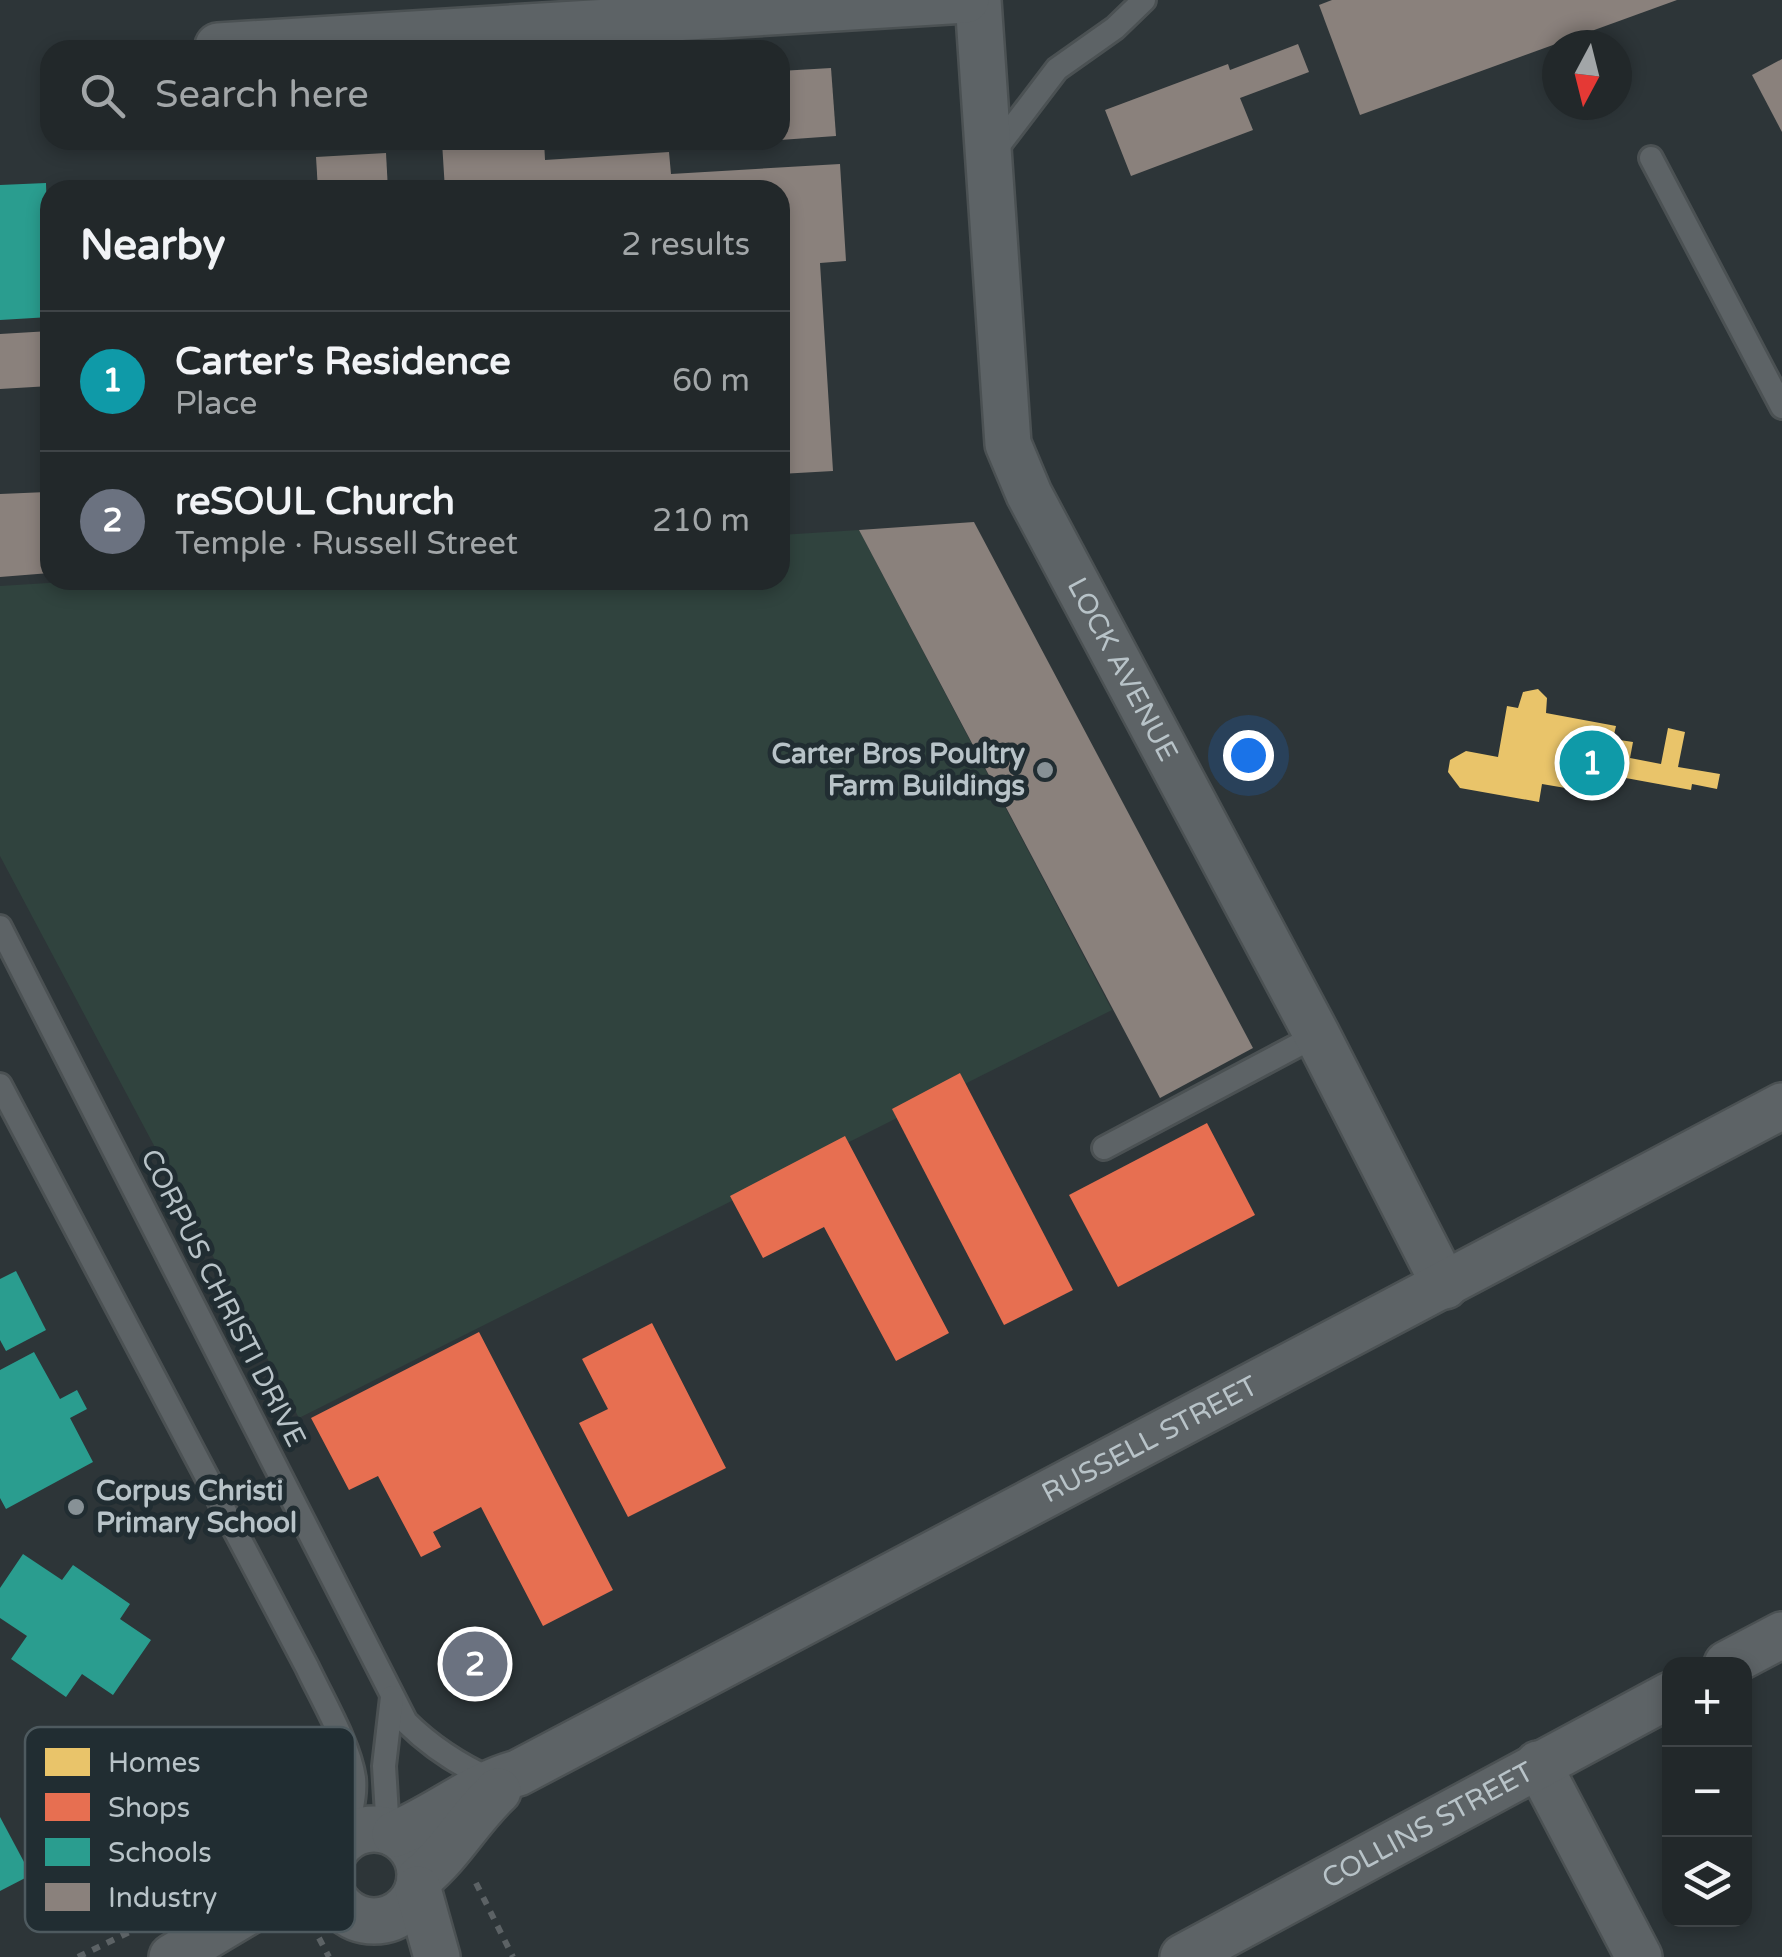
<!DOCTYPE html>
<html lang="en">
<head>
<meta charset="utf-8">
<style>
	:root { --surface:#22282a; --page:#2e3436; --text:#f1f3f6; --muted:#a2a6a8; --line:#3f4447; --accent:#8bbbb9 }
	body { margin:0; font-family:"Varela Round",sans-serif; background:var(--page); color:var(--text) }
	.controls { position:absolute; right:30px; bottom:30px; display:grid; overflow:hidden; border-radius:20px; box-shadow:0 5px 15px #0003 }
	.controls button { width:90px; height:90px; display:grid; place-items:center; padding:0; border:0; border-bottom:2px solid var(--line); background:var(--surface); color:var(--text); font:50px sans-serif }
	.compass { position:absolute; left:1542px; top:30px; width:90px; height:90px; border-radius:50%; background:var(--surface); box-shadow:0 5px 15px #0003; rotate:187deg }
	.you { position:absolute; left:1248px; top:755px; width:35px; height:35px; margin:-25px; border:8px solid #fff; border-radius:50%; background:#1a73e8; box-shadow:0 0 0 15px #1a73e833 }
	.badge { display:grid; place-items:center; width:65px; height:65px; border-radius:50%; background:var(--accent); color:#fff; font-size:32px; font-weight:700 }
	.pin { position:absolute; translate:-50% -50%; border:5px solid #fff; box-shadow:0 2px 10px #0006 }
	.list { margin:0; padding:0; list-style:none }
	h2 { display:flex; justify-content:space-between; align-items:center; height:130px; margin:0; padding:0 40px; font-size:42px }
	h2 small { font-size:32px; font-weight:400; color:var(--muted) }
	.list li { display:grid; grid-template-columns:65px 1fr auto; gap:30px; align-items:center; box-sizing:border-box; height:140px; padding:0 40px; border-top:2px solid var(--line) }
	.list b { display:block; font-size:38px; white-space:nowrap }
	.list p { margin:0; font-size:32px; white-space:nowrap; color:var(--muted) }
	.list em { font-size:32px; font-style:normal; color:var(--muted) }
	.icon { flex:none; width:55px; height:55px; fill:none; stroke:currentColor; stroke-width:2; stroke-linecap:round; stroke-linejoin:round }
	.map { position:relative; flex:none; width:1782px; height:1957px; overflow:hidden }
	.search { position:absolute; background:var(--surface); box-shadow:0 5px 15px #0003; left:40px; top:40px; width:750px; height:110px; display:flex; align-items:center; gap:25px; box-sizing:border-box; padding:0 35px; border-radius:30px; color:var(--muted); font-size:38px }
	.panel { position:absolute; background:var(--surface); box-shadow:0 5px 15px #0003; left:40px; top:180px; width:750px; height:410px; border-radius:30px }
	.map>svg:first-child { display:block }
	.green { fill:#30433e }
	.homes { fill:#e9c46a }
	.shops { fill:#e76f51 }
	.schools { fill:#2a9d8f }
	.industry { fill:#8a817c }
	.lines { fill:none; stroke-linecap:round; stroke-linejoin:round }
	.service-casing { stroke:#4b5153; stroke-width:28 }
	.minor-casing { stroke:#4b5153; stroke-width:50 }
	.path { stroke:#5c6265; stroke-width:6; stroke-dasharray:8 8; stroke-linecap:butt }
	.service { stroke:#5d6366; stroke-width:22 }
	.minor { stroke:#5d6366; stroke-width:45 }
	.poi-dot { fill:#879196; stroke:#212d32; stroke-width:4 }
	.labels { text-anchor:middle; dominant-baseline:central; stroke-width:10; stroke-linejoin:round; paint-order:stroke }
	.street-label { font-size:28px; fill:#b8c3c8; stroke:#212d32 }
	.poi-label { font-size:28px; font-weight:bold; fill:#b8c3c8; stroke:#212d32; text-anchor:end }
	.key { fill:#212d32; stroke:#4e5a5f; stroke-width:2.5 }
	.key-label { font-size:28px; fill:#b8c3c8 }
</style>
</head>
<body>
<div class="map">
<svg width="1782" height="1957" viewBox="0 0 1782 1957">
	<rect width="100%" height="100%" fill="#2d3538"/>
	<polygon class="green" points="859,530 1112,1010 299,1418 0,856 0,586 96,580 780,580 780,535"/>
	<polygon class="homes" points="1538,689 1547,698 1546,713 1616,726 1613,739 1633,742 1630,758 1661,764 1668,728 1685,732 1678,767 1720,774 1717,789 1692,784 1691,790 1604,774 1601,794 1542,784 1539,802 1460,788 1448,772 1450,760 1466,751 1498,757 1507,706 1518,708 1523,692"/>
	<g class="shops">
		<polygon points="960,1073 1073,1290 1004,1325 892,1109"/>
		<polygon points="1207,1123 1255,1215 1118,1287 1069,1195"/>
		<polygon points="845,1136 949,1333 896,1361 824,1227 763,1258 730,1196"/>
		<polygon points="652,1323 726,1468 628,1517 579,1423 608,1409 582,1359"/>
		<polygon points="479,1332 613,1590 543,1626 481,1507 433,1532 441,1547 421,1557 378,1476 349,1490 311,1418"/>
	</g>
	<g class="schools">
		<polygon points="46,183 50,317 0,320 0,185"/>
		<polygon points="16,1271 46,1330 6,1351 0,1340 0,1279"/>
		<polygon points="34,1352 60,1399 77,1390 87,1409 70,1418 93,1462 6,1509 0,1498 0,1370"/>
		<polygon points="23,1554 62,1580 73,1565 130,1604 120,1619 151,1640 113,1695 82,1674 66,1697 11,1659 27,1636 0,1618 0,1588"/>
		<polygon points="0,1817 31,1875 0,1891"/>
	</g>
	<g class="industry">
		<polygon points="1332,0 1677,0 1360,115 1319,5"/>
		<polygon points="1298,44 1309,72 1240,98 1253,130 1131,176 1105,110 1228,64 1230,70"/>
		<polygon points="1782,59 1782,132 1752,75"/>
		<polygon points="831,68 836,136 780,140 780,71"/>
		<polygon points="474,140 544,140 545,160 669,152 671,174 840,164 846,261 820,263 833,471 780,474 780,190 445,190 442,142"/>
		<polygon points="386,153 388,190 318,190 316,157"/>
		<polygon points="50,331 50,386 0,389 0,334"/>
		<polygon points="47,492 50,573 0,577 0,494"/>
		<polygon points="974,522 1253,1048 1160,1098 859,530"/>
	</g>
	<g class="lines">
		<g class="service-casing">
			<g id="service">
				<polyline points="993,153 1057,69 1115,28 1144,0"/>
				<polyline points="1651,158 1782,407"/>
				<path d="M0 927 406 1722C432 1748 459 1765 492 1780"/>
				<path d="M0 1085 307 1667C322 1699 349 1744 354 1778 356 1799 349 1821 342 1841"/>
				<polyline points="1104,1148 1317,1035"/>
				<polyline points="388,1831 384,1766 392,1697"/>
			</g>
		</g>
		<g class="minor-casing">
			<g id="minor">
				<path id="s1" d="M978 0 1008 444 1029 494 1317 1035 1445 1286"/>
				<polyline points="218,46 966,0"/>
				<polyline points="1727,1664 1782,1635"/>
				<polyline points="1538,1764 1639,1957"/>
				<circle cx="374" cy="1875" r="46"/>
				<path id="s2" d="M395 1834C438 1816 474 1785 518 1773L1782 1106"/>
				<path d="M420 1878C451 1853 469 1818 498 1791"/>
				<polyline points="418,1889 437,1957"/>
				<polyline points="172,1957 249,1911 296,1892 333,1854"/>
				<path id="s3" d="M1183 1957 1670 1695"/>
			</g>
		</g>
		<g class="path">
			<polyline points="476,1883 513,1957"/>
			<polyline points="319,1938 329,1957"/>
			<polyline points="78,1957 144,1925"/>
		</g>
		<use href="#service" class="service"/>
		<use href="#minor" class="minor"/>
	</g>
	<g class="poi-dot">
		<circle cx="1045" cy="770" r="10"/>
		<circle cx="76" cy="1507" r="10"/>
	</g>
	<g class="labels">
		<g class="street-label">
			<text stroke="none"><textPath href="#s1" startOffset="698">LOCK AVENUE</textPath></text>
			<text transform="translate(223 1298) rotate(63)">CORPUS CHRISTI DRIVE</text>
			<text stroke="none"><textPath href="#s2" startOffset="852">RUSSELL STREET</textPath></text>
			<text stroke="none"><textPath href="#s3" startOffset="278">COLLINS STREET</textPath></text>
		</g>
		<g class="poi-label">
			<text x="1025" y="754">Carter Bros Poultry<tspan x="1025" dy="32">Farm Buildings</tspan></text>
			<text x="96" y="1491" text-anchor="start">Corpus Christi<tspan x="96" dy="32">Primary School</tspan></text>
		</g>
	</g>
	<rect x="25" y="1727" width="330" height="205" rx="15" class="key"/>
	<rect x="45" y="1748" width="45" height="28" fill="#e9c46a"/>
	<rect x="45" y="1793" width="45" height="28" fill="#e76f51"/>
	<rect x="45" y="1838" width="45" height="28" fill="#2a9d8f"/>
	<rect x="45" y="1883" width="45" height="28" fill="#8a817c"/>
	<g class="key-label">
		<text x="108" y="1772">Homes</text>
		<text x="108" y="1817">Shops</text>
		<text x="108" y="1862">Schools</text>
		<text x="108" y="1907">Industry</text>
	</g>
</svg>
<div class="controls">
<button>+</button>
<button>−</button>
<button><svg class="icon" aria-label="layers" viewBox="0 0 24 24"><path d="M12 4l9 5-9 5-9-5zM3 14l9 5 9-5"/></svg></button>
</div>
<svg class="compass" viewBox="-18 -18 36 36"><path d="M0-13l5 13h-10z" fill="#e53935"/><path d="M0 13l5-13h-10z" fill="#a2a6a8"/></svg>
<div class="you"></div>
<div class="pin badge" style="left:1592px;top:763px;background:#0f9aa8">1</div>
<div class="pin badge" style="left:475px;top:1664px;background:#6b7280">2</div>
<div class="search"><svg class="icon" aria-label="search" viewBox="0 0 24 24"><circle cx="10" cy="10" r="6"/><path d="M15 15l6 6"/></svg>Search here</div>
<section class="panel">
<h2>Nearby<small>2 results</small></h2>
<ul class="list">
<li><span class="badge" style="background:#0f9aa8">1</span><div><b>Carter's Residence</b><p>Place</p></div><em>60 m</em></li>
<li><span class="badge" style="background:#6b7280">2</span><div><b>reSOUL Church</b><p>Temple · Russell Street</p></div><em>210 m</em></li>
</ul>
</section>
</div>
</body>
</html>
